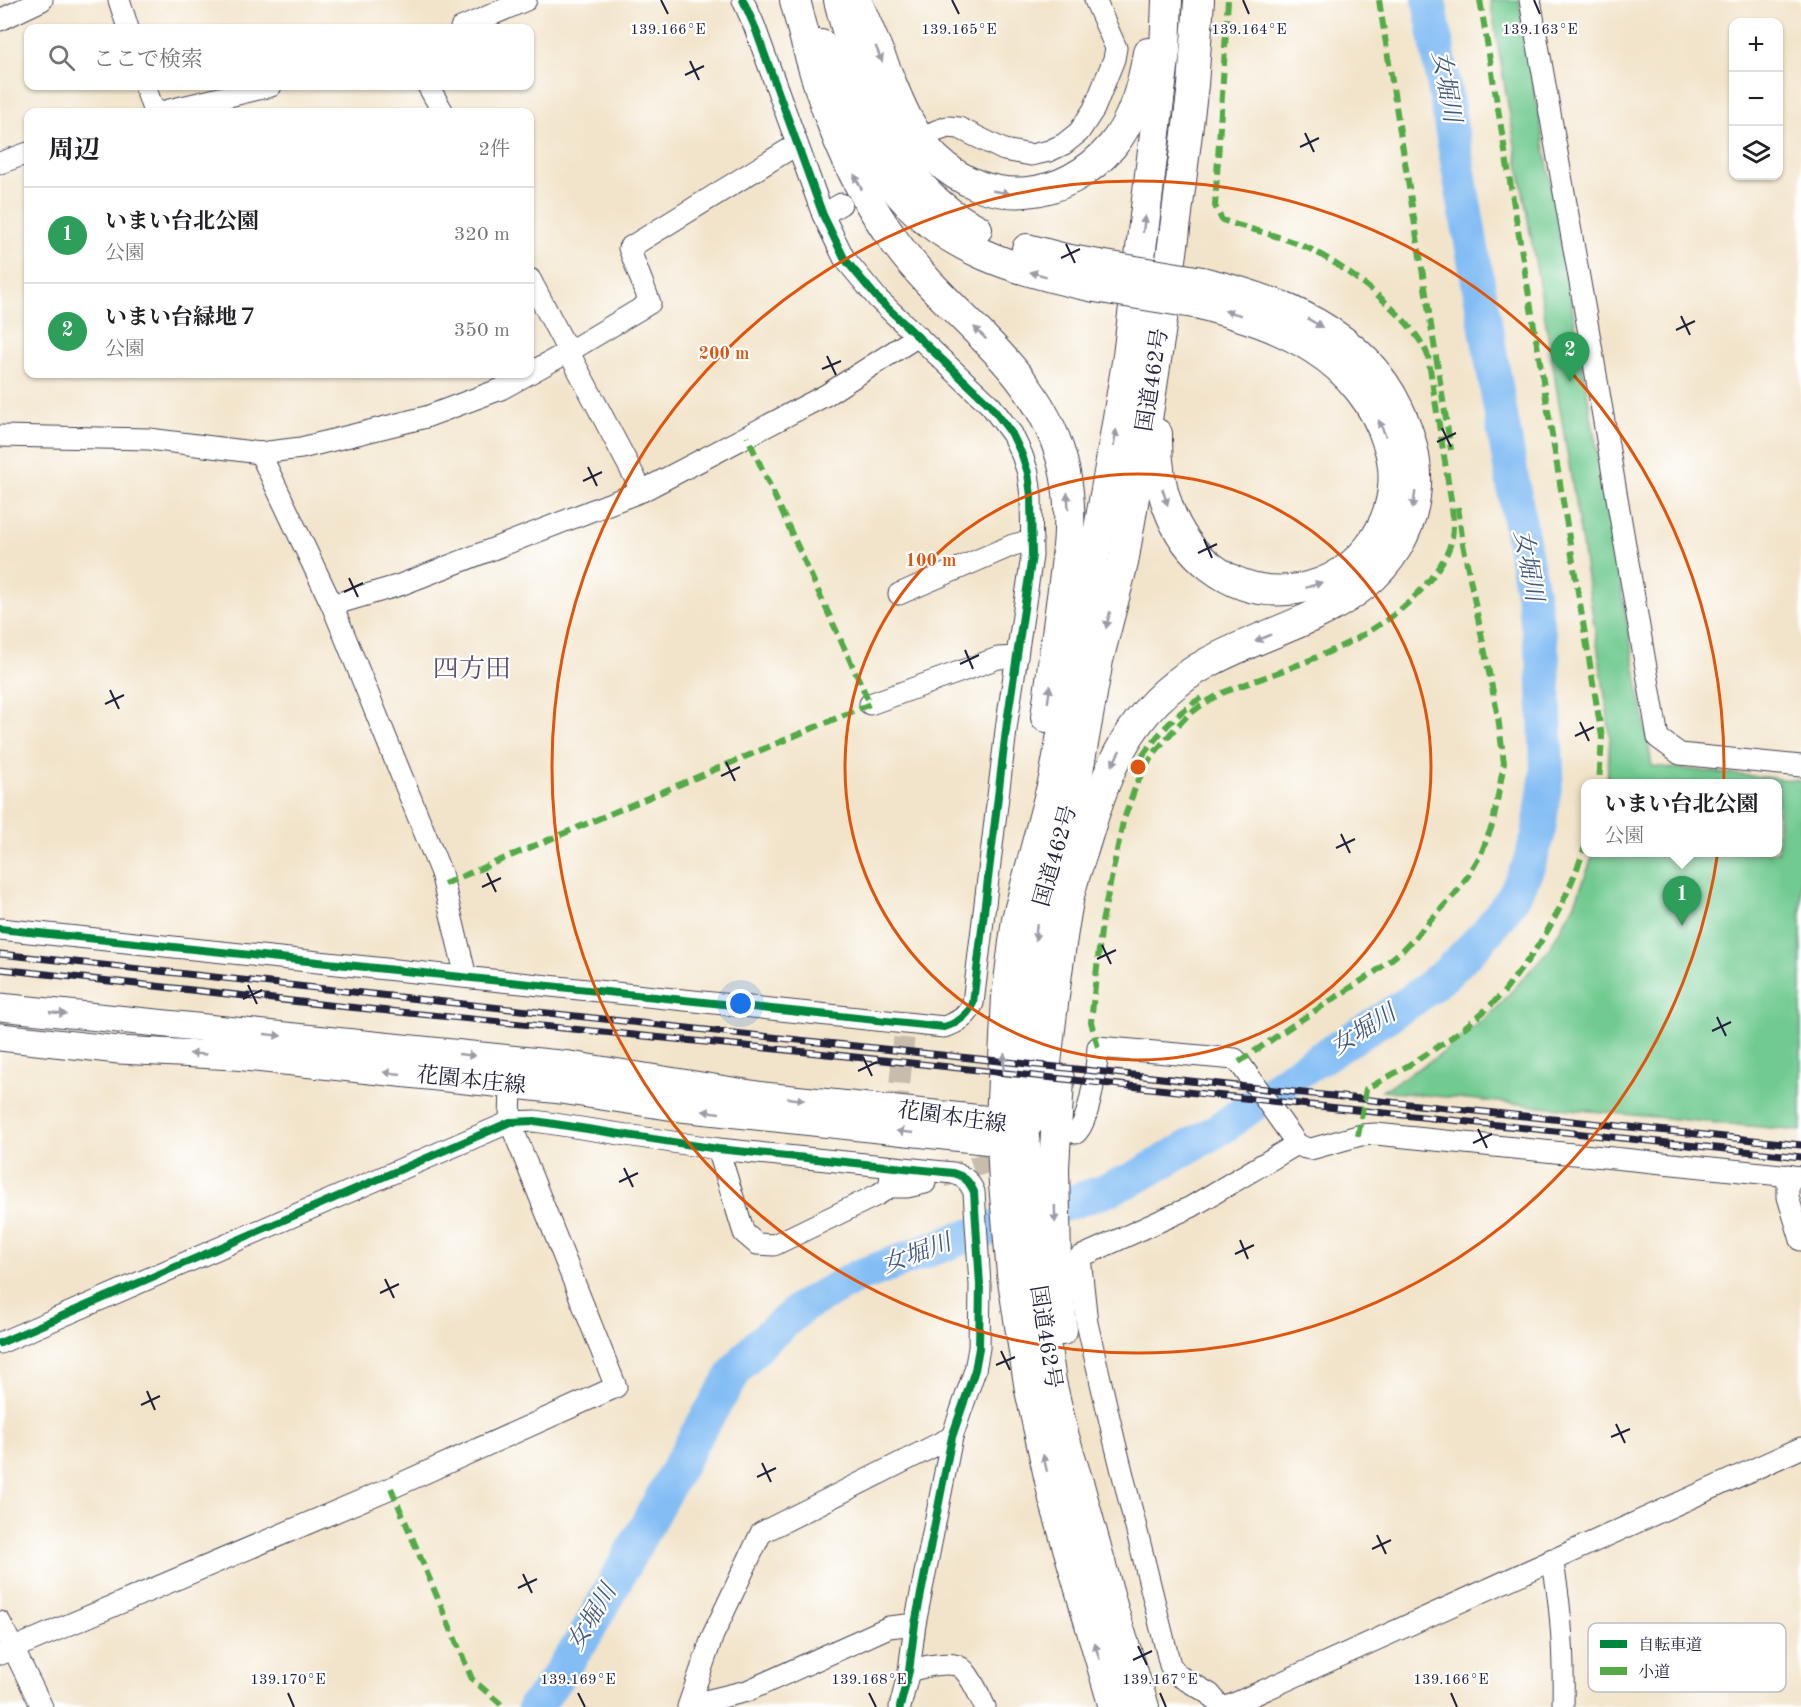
<!DOCTYPE html>
<html lang="ja">
<head>
<meta charset="utf-8">
<style>
	:root { --surface:#fff; --page:#f6f6f6; --text:#202124; --muted:#757577; --line:#e0e0e0; --accent:#2563eb }
	body { margin:0; font-family:"Old Standard TT","Noto Serif JP",serif; background:var(--page); color:var(--text) }
	.controls { position:absolute; right:18px; top:18px; display:grid; overflow:hidden; border-radius:12px; box-shadow:0 2px 4px #0004 }
	.controls button { width:54px; height:54px; display:grid; place-items:center; padding:0; border:0; border-bottom:2px solid var(--line); background:var(--surface); color:var(--text); font:30px sans-serif }
	.you { position:absolute; left:741px; top:1004px; width:21px; height:21px; margin:-15px; border:4px solid #fff; border-radius:50%; background:#1a73e8; box-shadow:0 0 0 9px #1a73e833 }
	.badge { display:grid; place-items:center; width:39px; height:39px; border-radius:50%; background:var(--accent); color:#fff; font-size:20px; font-weight:700 }
	.pin { position:absolute; translate:-50% -50px; filter:drop-shadow(0 2px 3px #0008) }
	.pin::after { content:''; position:absolute; top:32px; width:21px; height:18px; background:inherit; clip-path:polygon(0 0,100% 0,50% 100%) }
	.popup { position:absolute; left:1581px; top:779px; width:201px; height:78px; box-sizing:border-box; display:grid; place-content:center; border-radius:12px; background:var(--surface); filter:drop-shadow(0 2px 4px #0005); font-size:20px; white-space:nowrap; color:var(--muted) }
	.popup b { font-size:22px; color:var(--text) }
	.popup::after { content:''; position:absolute; left:50%; top:100%; margin-left:-12px; border:12px solid transparent; border-top-color:var(--surface) }
	.list { margin:0; padding:0; list-style:none }
	h2 { display:flex; justify-content:space-between; align-items:center; height:78px; margin:0; padding:0 24px; font-size:26px }
	h2 small { font-size:20px; font-weight:400; color:var(--muted) }
	.list li { display:grid; grid-template-columns:39px 1fr auto; gap:18px; align-items:center; box-sizing:border-box; height:96px; padding:0 24px; border-top:2px solid var(--line) }
	.list b { display:block; font-size:22px; white-space:nowrap }
	.list p { margin:0; font-size:20px; white-space:nowrap; color:var(--muted) }
	.list em { font-size:20px; font-style:normal; color:var(--muted) }
	.icon { flex:none; width:33px; height:33px; fill:none; stroke:currentColor; stroke-width:2; stroke-linecap:round; stroke-linejoin:round }
	.map { position:relative; flex:none; width:1801px; height:1707px; overflow:hidden }
	.search { position:absolute; background:var(--surface); box-shadow:0 2px 4px #0004; left:24px; top:24px; width:510px; height:66px; display:flex; align-items:center; gap:15px; box-sizing:border-box; padding:0 21px; border-radius:12px; color:var(--muted); font-size:22px }
	.panel { position:absolute; background:var(--surface); box-shadow:0 2px 4px #0004; left:24px; top:108px; width:510px; height:270px; border-radius:12px }
	.map>svg:first-child { display:block }
	.green { fill:#71ca90; stroke:#4a7666; stroke-width:1.5 }
	.lines { fill:none; stroke-linecap:round; stroke-linejoin:round }
	.river { stroke:#83bdf4; stroke-width:34 }
	.minor-tunnel { stroke:#c8bdad; stroke-width:21; stroke-dasharray:21 10; stroke-linecap:butt }
	.minor-casing { stroke:#413f50; stroke-width:23 }
	.major-casing { stroke:#413f50; stroke-width:29 }
	.highway-casing { stroke:#413f50; stroke-width:32 }
	.minor { stroke:#fff; stroke-width:21 }
	.major { stroke:#fff; stroke-width:27 }
	.highway { stroke:#fff; stroke-width:30 }
	.rail-casing { stroke:#22223b; stroke-width:7 }
	.rail { stroke:#fff; stroke-width:4.5; stroke-dasharray:14; stroke-linecap:butt }
	.highway-bridge-casing { stroke:#413f50; stroke-width:32; stroke-linecap:butt }
	.highway-bridge { stroke:#fff; stroke-width:30 }
	.quiet { stroke:#53aa46; stroke-width:6; stroke-dasharray:12 6; stroke-linecap:butt }
	.cycleway-casing { stroke:#fff; stroke-width:11 }
	.cycleway { stroke:#00873e; stroke-width:8 }
	.oneway { fill:#9c9ca7 }
	.ticks { fill:none; stroke:#22223b; stroke-width:2 }
	.ring { fill:none; stroke:#de560e; stroke-width:3 }
	.labels { text-anchor:middle; dominant-baseline:central; stroke-width:4.5; stroke-linejoin:round; paint-order:stroke }
	.street-label { font-size:22px; fill:#22223b; stroke:#fff }
	.water-label { font-size:24px; font-style:italic; fill:#44587c; stroke:#fff }
	.quarter-label { font-size:26px; fill:#5a4c6c; stroke:#fff }
	.key { fill:#fff; stroke:#bdbdc4; stroke-width:1.5 }
	.key-label { font-size:16px; fill:#22223b }
	.ticks-label { font-size:15px; text-anchor:middle; fill:#22223b; stroke:#fff; stroke-width:4.5; stroke-linejoin:round; paint-order:stroke }
	.centre { fill:#de560e; stroke:#fff; stroke-width:3 }
	.ring-label { font-size:18px; text-anchor:middle; font-weight:bold; fill:#de560e; stroke:#fff; stroke-width:4.5; stroke-linejoin:round; paint-order:stroke }
</style>
</head>
<body>
<div class="map">
<svg width="1801" height="1707" viewBox="0 0 1801 1707">
	<rect width="100%" height="100%" fill="#fff"/>
	<filter id="ink" filterUnits="userSpaceOnUse"><feTurbulence type="fractalNoise" baseFrequency=".0167" numOctaves="2"/><feDisplacementMap in="SourceGraphic" scale="12" xChannelSelector="R" yChannelSelector="G"/><feConvolveMatrix kernelMatrix="1 2 1 2 8 2 1 2 1" color-interpolation-filters="sRGB"/></filter>
	<filter id="wash" filterUnits="userSpaceOnUse"><feTurbulence type="fractalNoise" baseFrequency=".008" numOctaves="4" result="noise"/><feDisplacementMap in="SourceGraphic" scale="24" xChannelSelector="R" yChannelSelector="G"/><feGaussianBlur stdDeviation="1.35" result="paint"/><feColorMatrix in="noise" values="0 0 0 0 0 0 0 0 0 0 0 0 0 0 0 0 0 1.4 0 .05"/><feComposite in="paint" operator="in"/></filter>
	<g filter="url(#wash)">
		<rect width="100%" height="100%" fill="#f2e4ca"/>
		<polygon class="green" points="1490,0 1519,0 1652,766 1801,781 1801,1131 1382,1091 1440,1055 1496,1009 1549,949 1575,903 1594,853 1778,852 1778,784 1607,783 1610,737 1606,703 1580,532 1549,342"/>
		<g class="lines">
			<polyline class="river" points="534,1707 544,1696 585,1636 695,1437 738,1367 760,1343 802,1307 856,1277 957,1240 1102,1192 1135,1178 1223,1127 1294,1075 1411,1001 1447,973 1487,932 1512,899 1528,867 1538,836 1547,772 1543,657 1429,0"/>
		</g>
	</g>
	<g filter="url(#ink)">
		<g class="lines">
			<g class="minor-tunnel">
				<polyline points="891,1176 904,1038"/>
				<polyline points="943,1177 1016,1153"/>
			</g>
			<g class="minor-casing">
				<g id="minor">
					<polyline points="119,0 128,28"/>
					<polyline points="1530,0 1588,328 1658,738 1680,754 1801,766"/>
					<polyline points="0,20 42,0"/>
					<polyline points="461,28 526,0"/>
					<polyline points="145,86 154,112"/>
					<polyline points="428,86 443,112"/>
					<polyline points="161,112 271,86"/>
					<polyline points="936,131 948,127 959,128 1004,150 1031,155 1049,151 1064,144 1079,132 1094,109 1114,59 1116,48 1095,0"/>
					<polyline points="0,163 28,153"/>
					<polyline points="823,215 841,204"/>
					<polyline points="530,279 642,491"/>
					<polyline points="0,436 149,439 260,453 301,448 426,417 501,389 568,352 650,303 629,248 796,145"/>
					<polyline points="260,453 332,605 441,873 466,977"/>
					<polyline points="899,594 1013,545 1032,540"/>
					<polyline points="332,605 400,585 642,491 826,395 918,336"/>
					<polyline points="870,704 998,658 1017,657"/>
					<path d="M0 929 944 1027C958 1023 968 1016 973 1003L1007 722 1032 556 1031 496 1028 473 1022 455 1012 434 991 406 878 299 844 258 823 215 754 25 743 0"/>
					<path d="M1076 1133C1090 1121 1097 1065 1098 1047L1235 1059 1241 1065 1297 1144 1305 1148 1311 1149 1361 1135 1376 1134 1801 1177"/>
					<polyline points="718,1149 744,1233 757,1244 774,1245 879,1194 889,1187 891,1176"/>
					<polyline points="1788,1175 1788,1197 1801,1240"/>
					<polyline points="889,1187 907,1187 925,1183"/>
					<path d="M0 1343 510 1122 535 1121 718 1149 953 1173C964 1176 969 1181 974 1192L980 1285 979 1348 975 1370 952 1437 915 1624 909 1671 900 1707"/>
					<path d="M1552 1559C1562 1608 1564 1658 1563 1707"/>
					<polyline points="0,1622 42,1707"/>
					<polyline points="0,1654 391,1488 616,1387 510,1122 511,1085"/>
					<path d="M909 1671C922 1667 954 1658 964 1670 973 1680 979 1695 985 1707"/>
					<polyline points="689,1705 747,1691 889,1627 915,1624"/>
					<polyline points="688,1707 713,1635 761,1533 952,1437"/>
					<polyline points="1221,1707 1210,1694 1179,1676 1170,1665 1114,1439 1087,1323 1080,1257 1191,1207 1297,1144"/>
					<polyline points="1227,1707 1801,1448"/>
				</g>
			</g>
			<g class="major-casing">
				<g id="major">
					<polyline points="0,1007 570,1065 764,1096 1001,1121 1021,1129"/>
					<polyline points="0,1037 119,1050 235,1056 561,1090 681,1108 973,1139 1001,1142 1022,1130"/>
				</g>
			</g>
			<g class="highway-casing">
				<g id="highway">
					<path d="M795 0C817 88 841 167 895 242 953 322 1044 369 1065 473 1074 516 1067 561 1061 604 1056 642 1051 679 1046 717"/>
					<path d="M839 0C860 84 893 189 977 229"/>
					<path d="M856 0C865 21 874 42 883 63 897 97 909 132 935 158 989 210 1065 201 1112 146 1133 121 1143 84 1148 53"/>
					<path d="M821 45C841 89 863 145 892 184 939 249 1020 272 1095 287"/>
					<polyline points="1027,249 1065,259 1099,265"/>
					<path d="M1157 434C1156 484 1170 536 1211 567 1237 587 1265 594 1297 589 1364 580 1410 509 1388 444 1376 405 1349 371 1314 349 1279 326 1240 315 1200 304"/>
					<polyline points="1059,1079 1054,1168 1056,1260 1062,1330"/>
					<path d="M1024 1128 1037 1112 1042 1097C1050 1032 1056 966 1068 901 1072 879 1081 858 1087 837 1098 800 1110 763 1132 731 1152 701 1178 679 1209 662 1285 621 1382 610 1411 515 1422 478 1415 443 1398 408 1362 332 1280 300 1202 282"/>
					<polyline points="1114,1707 1054,1499 1030,1390 1012,1274 1004,1184 1001,1121 1007,997 1017,919 1054,779 1109,473 1128,356 1165,51 1167,0"/>
					<polyline points="1144,1707 1114,1613 1080,1489 1064,1437 1051,1382 1034,1268 1029,1176 1023,1130 1022,1090 1025,1029 1037,921 1071,810 1098,660 1123,563 1148,413 1172,253 1193,85 1199,0"/>
				</g>
			</g>
			<use href="#minor" class="minor"/>
			<use href="#major" class="major"/>
			<use href="#highway" class="highway"/>
			<g class="rail-casing">
				<g id="rail">
					<polyline points="0,954 817,1042 1801,1145"/>
					<polyline points="0,969 328,1005 817,1053 1801,1157"/>
				</g>
			</g>
			<use href="#rail" class="rail"/>
			<g class="highway-bridge-casing">
				<g id="highway-bridge">
					<polyline points="1099,265 1202,282"/>
					<polyline points="1095,287 1200,304"/>
				</g>
			</g>
			<use href="#highway-bridge" class="highway-bridge"/>
			<g class="quiet">
				<polyline points="1379,0 1451,450"/>
				<polyline points="1480,0 1602,737 1599,784"/>
				<path d="M1132 771C1151 743 1171 716 1201 698"/>
				<polyline points="444,884 870,704 747,436"/>
				<path d="M1098 1047 1091 1022 1102 922 1123 822 1134 791 1143 770 1156 751 1172 732 1187 716 1203 704 1222 693C1295 665 1382 642 1431 578 1439 567 1448 555 1451 542 1454 530 1453 518 1452 506L1428 356C1414 318 1346 267 1310 249 1282 236 1251 230 1222 220L1215 206 1228 0"/>
				<polyline points="1239,1062 1296,1023 1375,972 1403,950 1455,894 1470,873 1481,854 1493,823 1504,763 1498,717 1463,544 1458,507"/>
				<path d="M1358 1136 1366 1089C1413 1064 1460 1036 1498 998 1506 991 1512 981 1518 973 1551 932 1569 893 1586 844"/>
				<polyline points="391,1488 472,1679 504,1707"/>
			</g>
			<g class="cycleway-casing">
				<g id="cycleway">
					<path d="M0 929 944 1027C958 1023 968 1016 973 1003L1007 722 1032 556 1031 496 1028 473 1022 455 1012 434 991 406 878 299 844 258 823 215 754 25 743 0"/>
					<path d="M0 1343 510 1122 535 1121 718 1149 953 1173C964 1176 969 1181 974 1192L980 1285 979 1348 975 1370 952 1437 915 1624 909 1671 900 1707"/>
				</g>
			</g>
			<use href="#cycleway" class="cycleway"/>
		</g>
		<defs><path id="oneway-solid" d="M-6-.8H1V-3.2L6.5 0L1 3.2V.8H-6Z" transform="scale(1.5)"/></defs>
		<g class="oneway">
			<use href="#oneway-solid" transform="translate(879 54) rotate(67)"/>
			<use href="#oneway-solid" transform="translate(858 182) rotate(-117)"/>
			<use href="#oneway-solid" transform="translate(1001 192) rotate(8)"/>
			<use href="#oneway-solid" transform="translate(1144 224) rotate(-83)"/>
			<use href="#oneway-solid" transform="translate(1038 274) rotate(-165)"/>
			<use href="#oneway-solid" transform="translate(1233 313) rotate(-165)"/>
			<use href="#oneway-solid" transform="translate(1315 323) rotate(31)"/>
			<use href="#oneway-solid" transform="translate(980 333) rotate(-135)"/>
			<use href="#oneway-solid" transform="translate(1382 428) rotate(-114)"/>
			<use href="#oneway-solid" transform="translate(1115 438) rotate(-81)"/>
			<use href="#oneway-solid" transform="translate(1165 497) rotate(72)"/>
			<use href="#oneway-solid" transform="translate(1414 500) rotate(99)"/>
			<use href="#oneway-solid" transform="translate(1068 501) rotate(-94)"/>
			<use href="#oneway-solid" transform="translate(1314 585) rotate(-19)"/>
			<use href="#oneway-solid" transform="translate(1108 620) rotate(104)"/>
			<use href="#oneway-solid" transform="translate(1263 638) rotate(157)"/>
			<use href="#oneway-solid" transform="translate(1049 694) rotate(-82)"/>
			<use href="#oneway-solid" transform="translate(1116 758) rotate(117)"/>
			<use href="#oneway-solid" transform="translate(1036 932) rotate(95)"/>
			<use href="#oneway-solid" transform="translate(58 1013) rotate(6)"/>
			<use href="#oneway-solid" transform="translate(273 1035) rotate(6)"/>
			<use href="#oneway-solid" transform="translate(198 1054) rotate(-177)"/>
			<use href="#oneway-solid" transform="translate(467 1055) rotate(6)"/>
			<use href="#oneway-solid" transform="translate(1004 1062) rotate(-87)"/>
			<use href="#oneway-solid" transform="translate(392 1073) rotate(-174)"/>
			<use href="#oneway-solid" transform="translate(796 1099) rotate(6)"/>
			<use href="#oneway-solid" transform="translate(711 1112) rotate(-174)"/>
			<use href="#oneway-solid" transform="translate(905 1132) rotate(-174)"/>
			<use href="#oneway-solid" transform="translate(1055 1214) rotate(89)"/>
			<use href="#oneway-solid" transform="translate(1045 1463) rotate(-103)"/>
			<use href="#oneway-solid" transform="translate(1097 1651) rotate(-107)"/>
		</g>
	</g>
	<path class="ticks" d="M661 0 668 14M952 0 959 14M1243 0 1249 14M1534 0 1540 14M690 61 699 80M685 75 704 66M1305 133 1314 152M1300 147 1319 138M1066 244 1075 263M1061 258 1080 249M1681 316 1690 335M1676 330 1695 321M827 356 836 375M822 369 841 361M1442 428 1451 447M1437 442 1456 433M588 467 597 486M583 481 602 472M1204 539 1212 558M1198 553 1217 544M349 578 358 597M344 592 363 583M965 650 973 669M960 664 979 655M110 690 119 709M105 704 124 695M1580 722 1589 741M1575 736 1594 727M726 762 735 781M721 776 740 767M1341 834 1350 853M1336 848 1355 839M487 873 496 892M482 887 501 878M1102 945 1111 964M1097 959 1116 950M248 985 257 1004M243 999 262 990M1717 1017 1726 1036M1712 1031 1731 1022M863 1057 872 1076M858 1071 877 1062M1478 1129 1487 1148M1473 1143 1492 1134M624 1168 633 1187M619 1182 638 1173M1240 1240 1248 1259M1235 1254 1254 1245M385 1279 394 1298M380 1293 399 1284M1001 1351 1010 1370M996 1365 1015 1357M147 1391 155 1410M141 1405 160 1396M1616 1424 1625 1443M1611 1437 1630 1429M762 1463 771 1482M757 1477 776 1468M1377 1535 1386 1554M1372 1549 1391 1540M523 1574 532 1593M518 1588 537 1579M1138 1646 1147 1665M1133 1660 1152 1651M288 1693 294 1707M578 1693 585 1707M869 1693 876 1707M1160 1693 1166 1707M1451 1693 1457 1707"/>
	<g class="ring">
		<circle cx="1138" cy="767" r="293"/>
		<circle cx="1138" cy="767" r="586"/>
	</g>
	<g class="labels">
		<g class="street-label">
			<text transform="translate(1153 380) rotate(-81)">国道462号</text>
			<text transform="translate(1056 856) rotate(-74)">国道462号</text>
			<text transform="translate(471 1081) rotate(6)">花園本庄線</text>
			<text transform="translate(952 1118) rotate(8)">花園本庄線</text>
			<text transform="translate(1045 1337) rotate(81)">国道462号</text>
		</g>
		<g class="water-label">
			<text transform="translate(1445 87) rotate(80)">女堀川</text>
			<text transform="translate(1527 566) rotate(80)">女堀川</text>
			<text transform="translate(1364 1031) rotate(-32)">女堀川</text>
			<text transform="translate(917 1255) rotate(-20)">女堀川</text>
			<text transform="translate(593 1618) rotate(-59)">女堀川</text>
		</g>
		<g class="quarter-label">
			<text x="472" y="670">四方田</text>
		</g>
	</g>
	<rect x="1588" y="1623" width="198" height="69" rx="9" class="key"/>
	<rect x="1600" y="1640" width="27" height="8" fill="#00873e"/>
	<rect x="1600" y="1667" width="27" height="8" fill="#53aa46"/>
	<g class="key-label">
		<text x="1638" y="1650">自転車道</text>
		<text x="1638" y="1677">小道</text>
	</g>
	<g class="ticks-label">
		<text x="668" y="34">139.166°E</text>
		<text x="959" y="34">139.165°E</text>
		<text x="1249" y="34">139.164°E</text>
		<text x="1540" y="34">139.163°E</text>
		<text x="288" y="1684">139.170°E</text>
		<text x="578" y="1684">139.169°E</text>
		<text x="869" y="1684">139.168°E</text>
		<text x="1160" y="1684">139.167°E</text>
		<text x="1451" y="1684">139.166°E</text>
	</g>
	<circle cx="1138" cy="767" r="9" class="centre"/>
	<g class="ring-label">
		<text x="724" y="359">200 m</text>
		<text x="931" y="566">100 m</text>
	</g>
</svg>
<div class="controls">
<button>+</button>
<button>−</button>
<button><svg class="icon" aria-label="layers" viewBox="0 0 24 24"><path d="M12 4l9 5-9 5-9-5zM3 14l9 5 9-5"/></svg></button>
</div>
<div class="you"></div>
<div class="pin badge" style="left:1682px;top:926px;background:#2e9e5b">1</div>
<div class="popup"><b>いまい台北公園</b>公園</div>
<div class="pin badge" style="left:1570px;top:382px;background:#2e9e5b">2</div>
<div class="search"><svg class="icon" aria-label="search" viewBox="0 0 24 24"><circle cx="10" cy="10" r="6"/><path d="M15 15l6 6"/></svg>ここで検索</div>
<section class="panel">
<h2>周辺<small>2件</small></h2>
<ul class="list">
<li><span class="badge" style="background:#2e9e5b">1</span><div><b>いまい台北公園</b><p>公園</p></div><em>320 m</em></li>
<li><span class="badge" style="background:#2e9e5b">2</span><div><b>いまい台緑地７</b><p>公園</p></div><em>350 m</em></li>
</ul>
</section>
</div>
</body>
</html>
